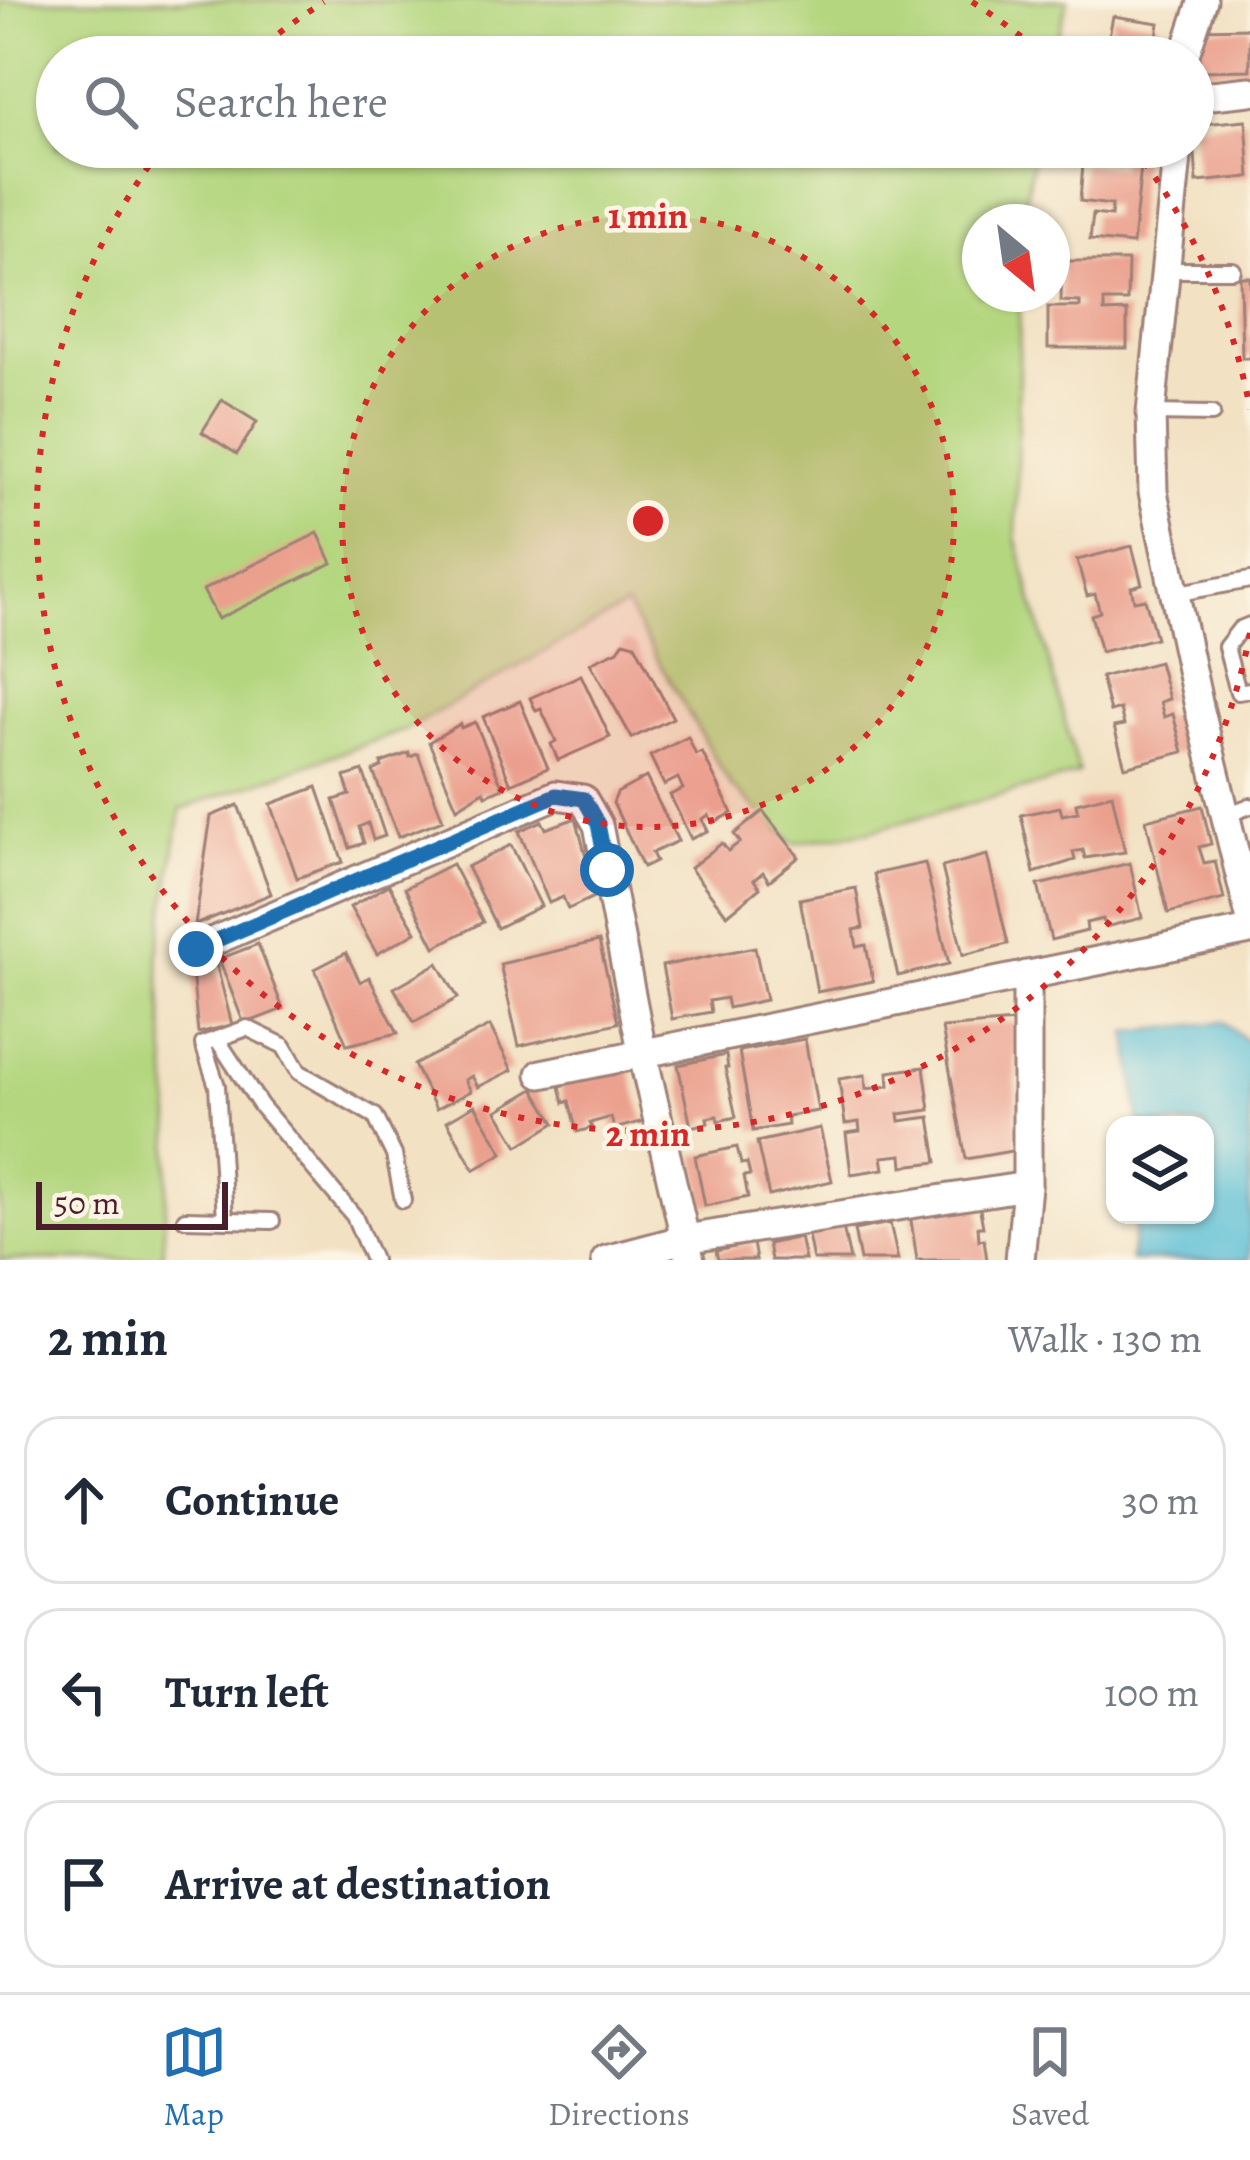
<!DOCTYPE html>
<html lang="en">
<head>
<meta charset="utf-8">
<style>
	:root { --surface:#fff; --page:#f2f2f3; --text:#1f2937; --muted:#747a83; --line:#e0e1e3; --accent:#1f6fb2 }
	body { margin:0; font-family:Alegreya,serif; background:var(--page); color:var(--text) }
	.controls { position:absolute; right:36px; bottom:36px; display:grid; overflow:hidden; border-radius:24px; box-shadow:0 3px 9px #0004 }
	.controls button { width:108px; height:108px; display:grid; place-items:center; padding:0; border:0; border-bottom:3px solid var(--line); background:var(--surface); color:var(--text); font:60px sans-serif }
	.compass { position:absolute; left:962px; top:204px; width:108px; height:108px; border-radius:50%; background:var(--surface); box-shadow:0 3px 9px #0004; rotate:151deg }
	.scale { position:absolute; left:36px; bottom:30px; width:192px; box-sizing:border-box; padding-left:12px; border:6px solid #4a1f2b; border-top:0; font-size:33px; line-height:42px; white-space:nowrap; color:#4a1f2b; -webkit-text-stroke:9px #fcf5e5; paint-order:stroke }
	.stop { position:absolute; width:36px; height:36px; margin:-27px; border:9px solid #1f6fb2; border-radius:50%; background:#fff }
	.stop.end { background:#1f6fb2; border-color:#fff; box-shadow:0 3px 12px #0008 }
	.list { margin:0; padding:0; list-style:none }
	h2 { display:flex; justify-content:space-between; align-items:center; height:156px; margin:0; padding:0 48px; font-size:51px }
	h2 small { font-size:39px; font-weight:400; color:var(--muted) }
	.list li { display:grid; grid-template-columns:78px 1fr auto; gap:36px; align-items:center; box-sizing:border-box; height:168px; margin:0 24px 24px; padding:0 24px; border:3px solid var(--line); border-radius:36px }
	.list b { display:block; font-size:45px; white-space:nowrap }
	.list em { font-size:39px; font-style:normal; color:var(--muted) }
	.icon { flex:none; width:66px; height:66px; fill:none; stroke:currentColor; stroke-width:2; stroke-linecap:round; stroke-linejoin:round }
	.map { position:relative; flex:none; width:1250px; height:1260px; overflow:hidden }
	.search { position:absolute; background:var(--surface); box-shadow:0 3px 9px #0004; left:36px; right:36px; top:36px; height:132px; display:flex; align-items:center; gap:30px; box-sizing:border-box; padding:0 42px; border-radius:66px; color:var(--muted); font-size:45px }
	.sheet { height:732px; background:var(--surface) }
	nav { display:flex; justify-content:space-around; align-items:center; box-sizing:border-box; height:168px; border-top:3px solid var(--line); background:var(--surface); font-size:33px; color:var(--muted) }
	nav a { display:grid; justify-items:center; gap:6px }
	nav .on { color:var(--accent) }
	.map>svg:first-child { display:block }
	.green { fill:#b3d67e; stroke:#7e7a54; stroke-width:3 }
	.water { fill:#57bdd5; stroke:#506e80; stroke-width:3 }
	.building { fill:#eba08e }
	.lines { fill:none; stroke-linecap:round; stroke-linejoin:round }
	.service-casing { stroke:#9e8077; stroke-width:20 }
	.minor-casing { stroke:#9e8077; stroke-width:33 }
	.service { stroke:#fff; stroke-width:14 }
	.minor { stroke:#fff; stroke-width:27 }
	.route { stroke:#1f6fb2; stroke-width:15 }
	.ring { fill:none; stroke:#d62828; stroke-width:6; stroke-dasharray:6 12 }
	.centre { fill:#d62828; stroke:#fcf5e5; stroke-width:6 }
	.ring-label { font-size:36px; text-anchor:middle; font-weight:bold; fill:#d62828; stroke:#fcf5e5; stroke-width:9; stroke-linejoin:round; paint-order:stroke }
</style>
</head>
<body>
<div class="map">
<svg width="1250" height="1260" viewBox="0 0 1250 1260">
	<rect width="100%" height="100%" fill="#fcf5e5"/>
	<filter id="ink" filterUnits="userSpaceOnUse"><feTurbulence type="fractalNoise" baseFrequency=".00833" numOctaves="2"/><feDisplacementMap in="SourceGraphic" scale="24" xChannelSelector="R" yChannelSelector="G"/><feConvolveMatrix kernelMatrix="1 2 1 2 8 2 1 2 1" color-interpolation-filters="sRGB"/></filter>
	<filter id="wash" filterUnits="userSpaceOnUse"><feTurbulence type="fractalNoise" baseFrequency=".004" numOctaves="4" result="noise"/><feDisplacementMap in="SourceGraphic" scale="48" xChannelSelector="R" yChannelSelector="G"/><feGaussianBlur stdDeviation="2.7" result="paint"/><feColorMatrix in="noise" values="0 0 0 0 0 0 0 0 0 0 0 0 0 0 0 0 0 1.4 0 .05"/><feComposite in="paint" operator="in"/></filter>
	<g filter="url(#wash)">
		<rect width="100%" height="100%" fill="#f2e1c3"/>
		<polygon class="green" points="0,0 1068,0 1052,57 57,57 57,147 1035,147 1021,222 980,222 980,294 1020,294 1016,538 1079,774 869,831 794,843 731,786 626,606 405,730 181,809 158,954 171,1119 162,1260 0,1260"/>
		<polygon class="water" points="1224,1022 1250,1044 1250,1260 1130,1260 1137,1215 1205,1215 1205,1125 1140,1125 1128,1032"/>
		<g id="blocks">
			<g class="building">
				<polygon points="1113,16 1159,23 1154,57 1105,57"/>
				<polygon points="1250,28 1250,70 1200,71 1199,29"/>
				<polygon points="1246,120 1250,177 1197,182 1193,125"/>
				<polygon points="1103,147 1143,147 1133,244 1090,240 1093,214 1111,216 1112,205 1080,201 1083,164 1120,167 1121,157 1102,155"/>
				<polygon points="1062,261 1128,261 1127,301 1104,301 1104,312 1127,311 1127,348 1048,348 1048,307 1080,307 1080,302 1061,301"/>
				<polygon points="1240,277 1250,277 1250,358 1242,358"/>
				<polygon points="222,400 257,422 237,454 202,432"/>
				<polygon points="318,533 332,563 218,619 203,590"/>
				<polygon points="1132,546 1142,584 1131,587 1134,601 1145,599 1156,638 1101,652 1091,615 1100,612 1095,594 1087,596 1077,560"/>
				<polygon points="624,641 635,644 673,718 632,738 590,663 618,650"/>
				<polygon points="1159,662 1169,699 1160,702 1164,717 1173,714 1183,752 1125,767 1114,727 1124,725 1120,709 1110,712 1101,677"/>
				<polygon points="581,675 610,737 558,760 551,744 556,741 541,709 536,711 530,698"/>
				<polygon points="520,701 548,768 511,784 483,717"/>
				<polygon points="475,722 503,788 486,795 484,791 457,808 429,742 460,724 461,728"/>
				<polygon points="688,737 696,755 702,752 732,813 713,823 709,815 702,819 708,831 691,839 670,795 683,789 678,778 664,785 650,756"/>
				<polygon points="409,753 410,757 418,754 443,820 398,837 373,771 382,767 381,763"/>
				<polygon points="363,771 385,836 373,840 368,823 359,827 364,843 350,848 334,800 350,795 344,777"/>
				<polygon points="646,777 678,841 652,853 656,861 643,867 613,803 617,793"/>
				<polygon points="317,787 343,862 297,878 271,804"/>
				<polygon points="1112,794 1125,852 1085,858 1083,850 1073,852 1075,860 1034,873 1021,815 1060,807 1062,815 1078,812 1076,803"/>
				<polygon points="238,805 271,894 195,925 211,816"/>
				<polygon points="1202,806 1211,844 1199,847 1204,863 1215,861 1224,899 1168,913 1146,820"/>
				<polygon points="763,811 799,857 769,881 763,872 754,880 760,888 727,915 690,868 722,843 728,851 740,842 734,834"/>
				<polygon points="576,818 596,896 568,909 563,897 549,903 519,831 542,821 546,829"/>
				<polygon points="511,845 541,906 497,928 467,867"/>
				<polygon points="987,855 1008,944 963,955 942,867"/>
				<polygon points="925,863 949,964 898,976 874,874"/>
				<polygon points="1130,863 1142,918 1105,927 1103,919 1086,923 1087,931 1051,940 1038,885"/>
				<polygon points="452,864 483,922 435,947 405,888"/>
				<polygon points="389,885 416,932 377,954 350,907"/>
				<polygon points="856,888 863,928 854,930 857,947 866,945 873,981 817,992 800,899"/>
				<polygon points="599,941 618,1023 519,1046 500,964"/>
				<polygon points="258,944 283,1009 244,1024 219,959"/>
				<polygon points="755,947 766,1000 728,1008 726,998 709,1001 711,1012 672,1019 662,966"/>
				<polygon points="346,953 360,982 369,977 398,1033 347,1045 315,969"/>
				<polygon points="216,963 232,1025 198,1033 192,971"/>
				<polygon points="438,963 458,998 414,1022 394,988"/>
				<polygon points="1015,1022 1017,1150 966,1159 942,1028"/>
				<polygon points="490,1026 512,1070 478,1087 472,1076 465,1080 471,1091 436,1109 414,1065"/>
				<polygon points="805,1039 818,1111 787,1116 788,1125 753,1131 739,1051"/>
				<polygon points="726,1055 728,1068 725,1068 736,1117 718,1121 717,1116 707,1118 708,1123 691,1127 678,1065"/>
				<polygon points="924,1067 930,1110 899,1114 900,1121 930,1117 937,1162 903,1166 902,1155 882,1157 884,1169 851,1174 846,1133 860,1131 859,1122 845,1124 839,1079 865,1075 866,1089 889,1086 888,1072"/>
				<polygon points="630,1068 644,1121 614,1129 611,1117 590,1123 592,1128 577,1132 569,1101 564,1103 560,1086"/>
				<polygon points="534,1089 555,1123 518,1146 497,1111"/>
				<polygon points="475,1105 503,1153 474,1170 447,1121"/>
				<polygon points="820,1128 832,1181 769,1196 757,1142"/>
				<polygon points="737,1147 741,1164 747,1163 750,1175 744,1176 748,1197 705,1206 695,1156"/>
				<polygon points="979,1204 983,1227 978,1227 979,1240 984,1239 987,1260 917,1260 910,1214"/>
				<polygon points="890,1223 898,1260 860,1260 854,1230"/>
				<polygon points="843,1227 850,1260 813,1260 808,1235"/>
				<polygon points="800,1237 805,1260 771,1260 768,1244"/>
				<polygon points="753,1243 756,1260 718,1260 716,1251"/>
			</g>
		</g>
	</g>
	<g filter="url(#ink)">
		<use href="#blocks" fill-opacity="0" stroke="#9e8077" stroke-width="3"/>
		<g class="lines">
			<g class="service-casing">
				<g id="service">
					<polyline points="1166,270 1233,270"/>
					<polyline points="1151,413 1212,414"/>
					<polyline points="1173,594 1250,580"/>
					<polyline points="1250,625 1240,629 1226,647 1238,692 1250,690"/>
					<polyline points="1224,816 1250,806"/>
					<polyline points="217,1039 261,1106 354,1216 373,1260"/>
					<polyline points="185,1219 272,1221"/>
					<polyline points="225,1219 217,1086 203,1044 247,1028 284,1046 299,1072 375,1116 394,1155 403,1200"/>
				</g>
			</g>
			<g class="minor-casing">
				<g id="minor">
					<polyline points="1184,57 1203,0"/>
					<polyline points="1193,97 1250,91"/>
					<polyline points="1178,147 1151,413 1153,492 1199,707 1250,916"/>
					<polyline points="195,949 556,795 583,799 598,825 642,1051 690,1260"/>
					<polyline points="541,1074 1250,930"/>
					<polyline points="606,1260 685,1239 1027,1186"/>
					<polyline points="1020,1260 1027,1186 1027,975"/>
				</g>
			</g>
			<use href="#service" class="service"/>
			<use href="#minor" class="minor"/>
		</g>
	</g>
	<g class="lines" filter="url(#ink)">
		<polyline class="route" points="196,949 556,795 584,799 598,824 607,870"/>
	</g>
	<circle cx="648" cy="521" r="306" fill="#d62828" fill-opacity=".12"/>
	<g class="ring">
		<circle cx="648" cy="521" r="306"/>
		<path d="M1250 633A612 612 0 1 1 162 148M251 56A612 612 0 0 1 324 2M972 2A612 612 0 0 1 1045 56M1134 148A612 612 0 0 1 1250 409"/>
	</g>
	<circle cx="648" cy="521" r="18" class="centre"/>
	<g class="ring-label">
		<text x="648" y="228">1 min</text>
		<text x="648" y="1146">2 min</text>
	</g>
</svg>
<div class="controls">
<button><svg class="icon" aria-label="layers" viewBox="0 0 24 24"><path d="M12 4l9 5-9 5-9-5zM3 14l9 5 9-5"/></svg></button>
</div>
<svg class="compass" viewBox="-18 -18 36 36"><path d="M0-13l5 13h-10z" fill="#e53935"/><path d="M0 13l5-13h-10z" fill="#747a83"/></svg>
<div class="scale">50 m</div>
<div class="stop" style="left:607px;top:870px"></div>
<div class="stop end" style="left:196px;top:949px"></div>
<div class="search"><svg class="icon" aria-label="search" viewBox="0 0 24 24"><circle cx="10" cy="10" r="6"/><path d="M15 15l6 6"/></svg>Search here</div>
</div>
<section class="sheet">
<h2>2 min<small>Walk · 130 m</small></h2>
<ul class="list">
<li><svg class="icon" aria-label="ahead" viewBox="0 0 24 24"><path d="M12 20V5M6 11l6-6 6 6"/></svg><div><b>Continue</b></div><em>30 m</em></li>
<li><svg class="icon" aria-label="left" viewBox="0 0 24 24"><path d="M17 20v-9H6M10 6l-5 5 5 5"/></svg><div><b>Turn left</b></div><em>100 m</em></li>
<li><svg class="icon" aria-label="arrive" viewBox="0 0 24 24"><path d="M6 21V4h12l-3 4 3 4H6"/></svg><div><b>Arrive at destination</b></div></li>
</ul>
</section>
<nav>
<a class="on"><svg class="icon" aria-label="map" viewBox="0 0 24 24"><path d="M3 6l6-2 6 2 6-2v14l-6 2-6-2-6 2zM9 4v14M15 6v14"/></svg>Map</a>
<a><svg class="icon" aria-label="directions" viewBox="0 0 24 24"><path d="M12 3l9 9-9 9-9-9zM9 14v-3h6M13 9l2 2-2 2"/></svg>Directions</a>
<a><svg class="icon" aria-label="saved" viewBox="0 0 24 24"><path d="M7 4h10v16l-5-4-5 4z"/></svg>Saved</a>
</nav>
</body>
</html>
